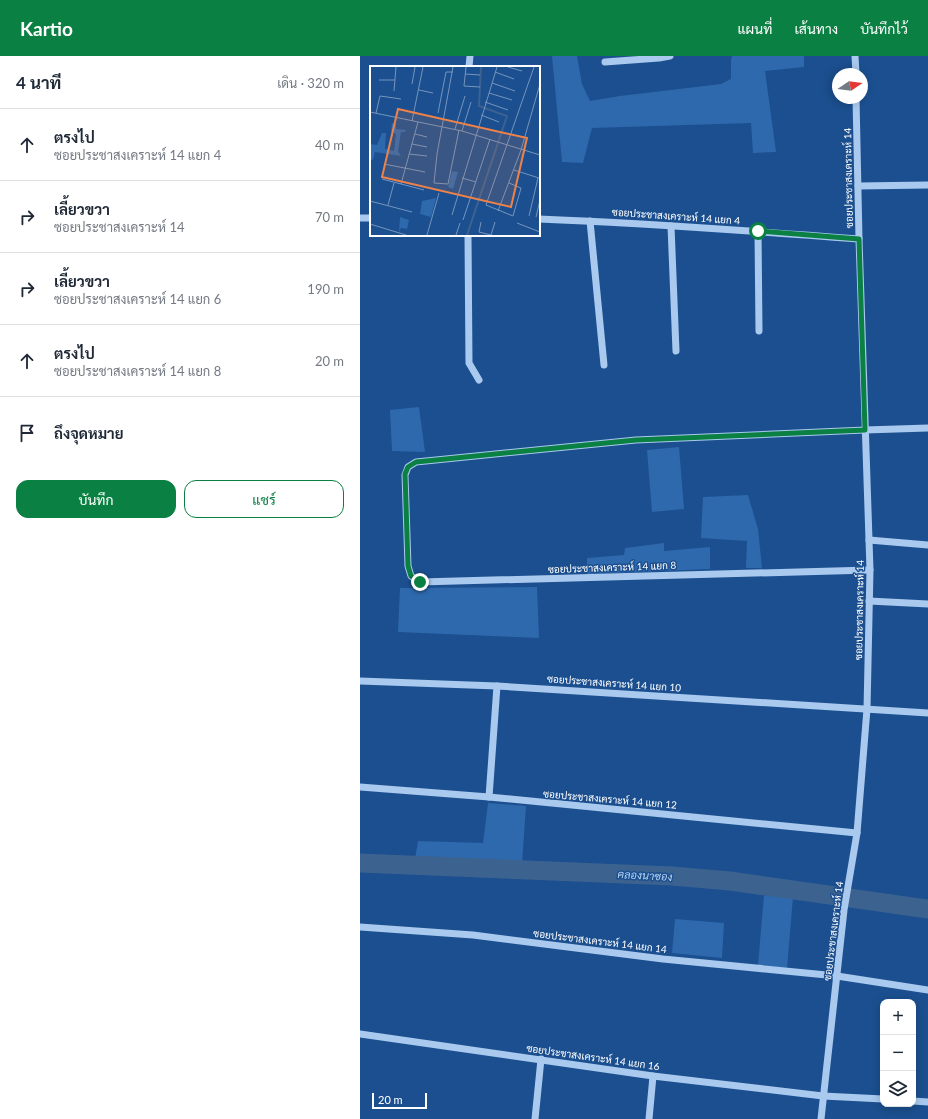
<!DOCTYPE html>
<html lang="th">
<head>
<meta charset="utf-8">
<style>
	:root { --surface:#fff; --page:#f6f6f7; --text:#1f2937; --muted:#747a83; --line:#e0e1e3; --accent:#0b8043 }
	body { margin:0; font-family:Lato,Sarabun,sans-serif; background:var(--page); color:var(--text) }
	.controls { position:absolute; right:12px; bottom:12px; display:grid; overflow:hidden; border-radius:8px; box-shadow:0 2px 10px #0003 }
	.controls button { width:36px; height:36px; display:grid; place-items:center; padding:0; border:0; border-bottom:1px solid var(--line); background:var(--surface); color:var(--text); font:20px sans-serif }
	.compass { position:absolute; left:472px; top:12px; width:36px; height:36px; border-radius:50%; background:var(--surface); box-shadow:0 2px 10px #0003; rotate:77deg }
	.scale { position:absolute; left:12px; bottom:10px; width:55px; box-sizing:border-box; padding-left:4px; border:2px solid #fff; border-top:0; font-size:11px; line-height:14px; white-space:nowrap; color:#fff; -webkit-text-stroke:3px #1b4f8f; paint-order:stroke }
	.stop { position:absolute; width:12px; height:12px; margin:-9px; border:3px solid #0b8043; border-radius:50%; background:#fff }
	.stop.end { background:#0b8043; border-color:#fff; box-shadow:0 1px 4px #0008 }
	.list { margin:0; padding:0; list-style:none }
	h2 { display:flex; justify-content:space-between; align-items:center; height:52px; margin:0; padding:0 16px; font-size:17px }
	h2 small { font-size:13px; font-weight:400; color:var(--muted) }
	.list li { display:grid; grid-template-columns:26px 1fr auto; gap:12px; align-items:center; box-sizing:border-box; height:72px; padding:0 16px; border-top:1px solid var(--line) }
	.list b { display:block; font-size:15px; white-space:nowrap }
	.list p { margin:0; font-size:13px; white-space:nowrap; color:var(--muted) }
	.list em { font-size:13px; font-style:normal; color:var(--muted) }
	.actions { display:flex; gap:8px; padding:12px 16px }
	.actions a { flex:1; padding:9px 0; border:1px solid var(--accent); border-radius:12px; text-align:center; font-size:14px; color:var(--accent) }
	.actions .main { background:var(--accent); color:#fff }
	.icon { flex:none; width:22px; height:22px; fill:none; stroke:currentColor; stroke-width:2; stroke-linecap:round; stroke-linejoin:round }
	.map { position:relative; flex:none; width:568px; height:1063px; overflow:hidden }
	header { display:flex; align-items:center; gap:24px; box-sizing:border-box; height:56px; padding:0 20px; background:var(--accent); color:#fff }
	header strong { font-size:19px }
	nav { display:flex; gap:22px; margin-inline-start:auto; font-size:14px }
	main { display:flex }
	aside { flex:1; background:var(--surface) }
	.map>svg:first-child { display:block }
	.green { fill:#2e69ad }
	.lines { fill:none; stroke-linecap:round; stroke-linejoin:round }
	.canal { stroke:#3c6290; stroke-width:19 }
	.minor { stroke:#a9c9ee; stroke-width:7 }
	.route { stroke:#0b8043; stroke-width:5 }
	.labels { text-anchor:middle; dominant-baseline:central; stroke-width:3; stroke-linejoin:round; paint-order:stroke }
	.street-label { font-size:10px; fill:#fff; stroke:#1b4f8f }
	.water-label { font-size:11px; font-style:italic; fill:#b5d3f5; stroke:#1b4f8f }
	.inset-river { fill:none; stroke:#3c6290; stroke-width:2 }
	.inset-road { fill:none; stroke:#7695bc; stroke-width:1 }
	.view { fill:#ee8249; fill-opacity:0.15; stroke:#ee8249; stroke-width:2 }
	.inset-edge { fill:none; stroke:#fff; stroke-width:2 }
</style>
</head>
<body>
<header>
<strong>Kartio</strong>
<nav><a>แผนที่</a><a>เส้นทาง</a><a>บันทึกไว้</a></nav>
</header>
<main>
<aside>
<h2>4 นาที<small>เดิน · 320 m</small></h2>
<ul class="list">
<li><svg class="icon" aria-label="ahead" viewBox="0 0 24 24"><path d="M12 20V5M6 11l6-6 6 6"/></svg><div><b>ตรงไป</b><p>ซอยประชาสงเคราะห์ 14 แยก 4</p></div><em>40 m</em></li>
<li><svg class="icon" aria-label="right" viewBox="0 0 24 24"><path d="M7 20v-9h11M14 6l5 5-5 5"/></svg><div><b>เลี้ยวขวา</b><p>ซอยประชาสงเคราะห์ 14</p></div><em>70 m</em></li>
<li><svg class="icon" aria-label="right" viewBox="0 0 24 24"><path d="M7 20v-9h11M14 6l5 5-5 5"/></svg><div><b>เลี้ยวขวา</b><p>ซอยประชาสงเคราะห์ 14 แยก 6</p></div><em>190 m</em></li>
<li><svg class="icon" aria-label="ahead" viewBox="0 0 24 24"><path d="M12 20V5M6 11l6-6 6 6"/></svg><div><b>ตรงไป</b><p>ซอยประชาสงเคราะห์ 14 แยก 8</p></div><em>20 m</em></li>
<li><svg class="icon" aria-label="arrive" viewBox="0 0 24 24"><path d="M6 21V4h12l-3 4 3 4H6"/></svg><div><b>ถึงจุดหมาย</b></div></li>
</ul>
<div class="actions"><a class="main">บันทึก</a><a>แชร์</a></div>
</aside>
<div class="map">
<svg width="568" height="1063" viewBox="0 0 568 1063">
	<rect width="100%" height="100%" fill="#1b4f8f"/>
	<g class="green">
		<polygon points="192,0 217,0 222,28 230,45 260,40 361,28 371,23 371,4 372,0 444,0 444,11 405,15 416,96 393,97 391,67 232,72 223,107 202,106"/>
		<polygon points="59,351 65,396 32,395 30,354"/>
		<polygon points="319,391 324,453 292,456 287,394"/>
		<polygon points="388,439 398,473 402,512 386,512 387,485 341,482 343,441"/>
		<polygon points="304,487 304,495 350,491 350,513 227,518 227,502 264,499 265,492"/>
		<polygon points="177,531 179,582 38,576 40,532"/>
		<polygon points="128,747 166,750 162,808 55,803 58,785 123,787"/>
		<polygon points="404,839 433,841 427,912 398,909"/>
		<polygon points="315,863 364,867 362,902 312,897"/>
	</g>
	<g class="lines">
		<polyline class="canal" points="0,807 312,820 370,825 568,853"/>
		<g class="minor">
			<polyline points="495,0 496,18"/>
			<polyline points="245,6 299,2 310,0"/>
			<polyline points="109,11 110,0"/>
			<polyline points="498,130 568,129"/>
			<polyline points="0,162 11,162"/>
			<path d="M179 163C286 167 393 175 499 183"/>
			<polyline points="230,165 244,309"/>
			<polyline points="311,170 316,295"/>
			<polyline points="398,175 399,275"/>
			<polyline points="108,179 109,307 119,324"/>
			<polyline points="509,484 568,489"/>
			<polyline points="510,514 60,526 51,520 48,510 45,419 48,411 56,406 276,384 505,374 568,372"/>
			<polyline points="509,545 568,548"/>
			<polyline points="0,625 137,630 568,657"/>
			<polyline points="0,731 129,741 497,777"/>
			<polyline points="129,741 137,630"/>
			<polyline points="0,871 113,879 303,903 477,920 568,934"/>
			<polyline points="0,978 293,1020 463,1040 523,1043"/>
			<polyline points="553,1045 568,1046"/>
			<polyline points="175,1063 181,1003"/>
			<polyline points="289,1063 293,1020"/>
			<polyline points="461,1063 484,854 497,777 507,653 510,514 499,183 496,42"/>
		</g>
	</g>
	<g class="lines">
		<polyline class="route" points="60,526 51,520 48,510 45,418 48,411 56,406 276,384 505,374 499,183 398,175"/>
	</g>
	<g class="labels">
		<g class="street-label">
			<text transform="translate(488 122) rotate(-91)">ซอยประชาสงเคราะห์ 14</text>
			<text transform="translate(316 160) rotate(4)">ซอยประชาสงเคราะห์ 14 แยก 4</text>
			<text transform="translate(252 511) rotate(-2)">ซอยประชาสงเคราะห์ 14 แยก 8</text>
			<text transform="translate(499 554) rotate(-89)">ซอยประชาสงเคราะห์ 14</text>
			<text transform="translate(254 627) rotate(4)">ซอยประชาสงเคราะห์ 14 แยก 10</text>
			<text transform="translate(250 743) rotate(5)">ซอยประชาสงเคราะห์ 14 แยก 12</text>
			<text transform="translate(473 875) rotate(-83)">ซอยประชาสงเคราะห์ 14</text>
			<text transform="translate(240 885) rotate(7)">ซอยประชาสงเคราะห์ 14 แยก 14</text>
			<text transform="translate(233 1001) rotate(8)">ซอยประชาสงเคราะห์ 14 แยก 16</text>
		</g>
		<g class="water-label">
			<text transform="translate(285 819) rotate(3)">คลองนาซอง</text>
		</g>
	</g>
	<g transform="translate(10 10)">
		<rect width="170" height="170" fill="#1b4f8f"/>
		<path d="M22 57 26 58V63L36 64 35 66H31L28 85 31 90 5 86 3 94 0 93V78L7 79 12 67H16L15 83 24 85 26 68 21 65ZM82 105 88 106 83 123 78 121ZM66 132 61 151 50 148 52 135ZM30 151 39 154 37 163 31 162 29 166Z" fill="#2e69ad"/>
		<path class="inset-river" d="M97 169 137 50 109 40 111 1"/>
		<path class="inset-road" d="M83 1 67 88 64 117 78 118 89 64M96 1 94 20 110 21M138 1 152 5M125 6 144 13M95 8 110 9M9 14H25M122 17 145 25M42 18 45 1M49 24 63 27M24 25 26 1M119 27 142 34M115 36 138 44M0 46 92 65 170 89M6 47 10 30 31 33M68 47 76 6H83M111 49 129 56M42 55 53 1M85 63 95 30M92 65 101 36M45 68 57 71M42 78 57 81M39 88 57 90M14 98 55 106M144 104 169 112M92 112 106 116M12 113 54 124M139 117 151 122 143 150 116 139 164 1M31 118 48 56M0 135 42 146M18 139 24 117M128 145 151 84 170 18M82 149 127 1M159 150 168 112M166 151 170 134M93 154 120 73M111 156 109 166 121 169M147 157 170 166M0 158 36 169M57 169 69 127M86 169 90 157M121 169 125 156"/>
		<path class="view" d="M28 43 157 72 141 141 12 111Z"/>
		<rect width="170" height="170" class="inset-edge"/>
	</g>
</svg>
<div class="controls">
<button>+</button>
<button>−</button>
<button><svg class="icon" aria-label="layers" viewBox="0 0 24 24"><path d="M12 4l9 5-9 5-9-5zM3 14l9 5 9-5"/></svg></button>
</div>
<svg class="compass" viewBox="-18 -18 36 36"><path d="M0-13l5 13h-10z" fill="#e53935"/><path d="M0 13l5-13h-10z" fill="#747a83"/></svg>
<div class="scale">20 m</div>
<div class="stop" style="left:398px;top:175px"></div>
<div class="stop end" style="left:60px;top:526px"></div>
</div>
</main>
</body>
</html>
